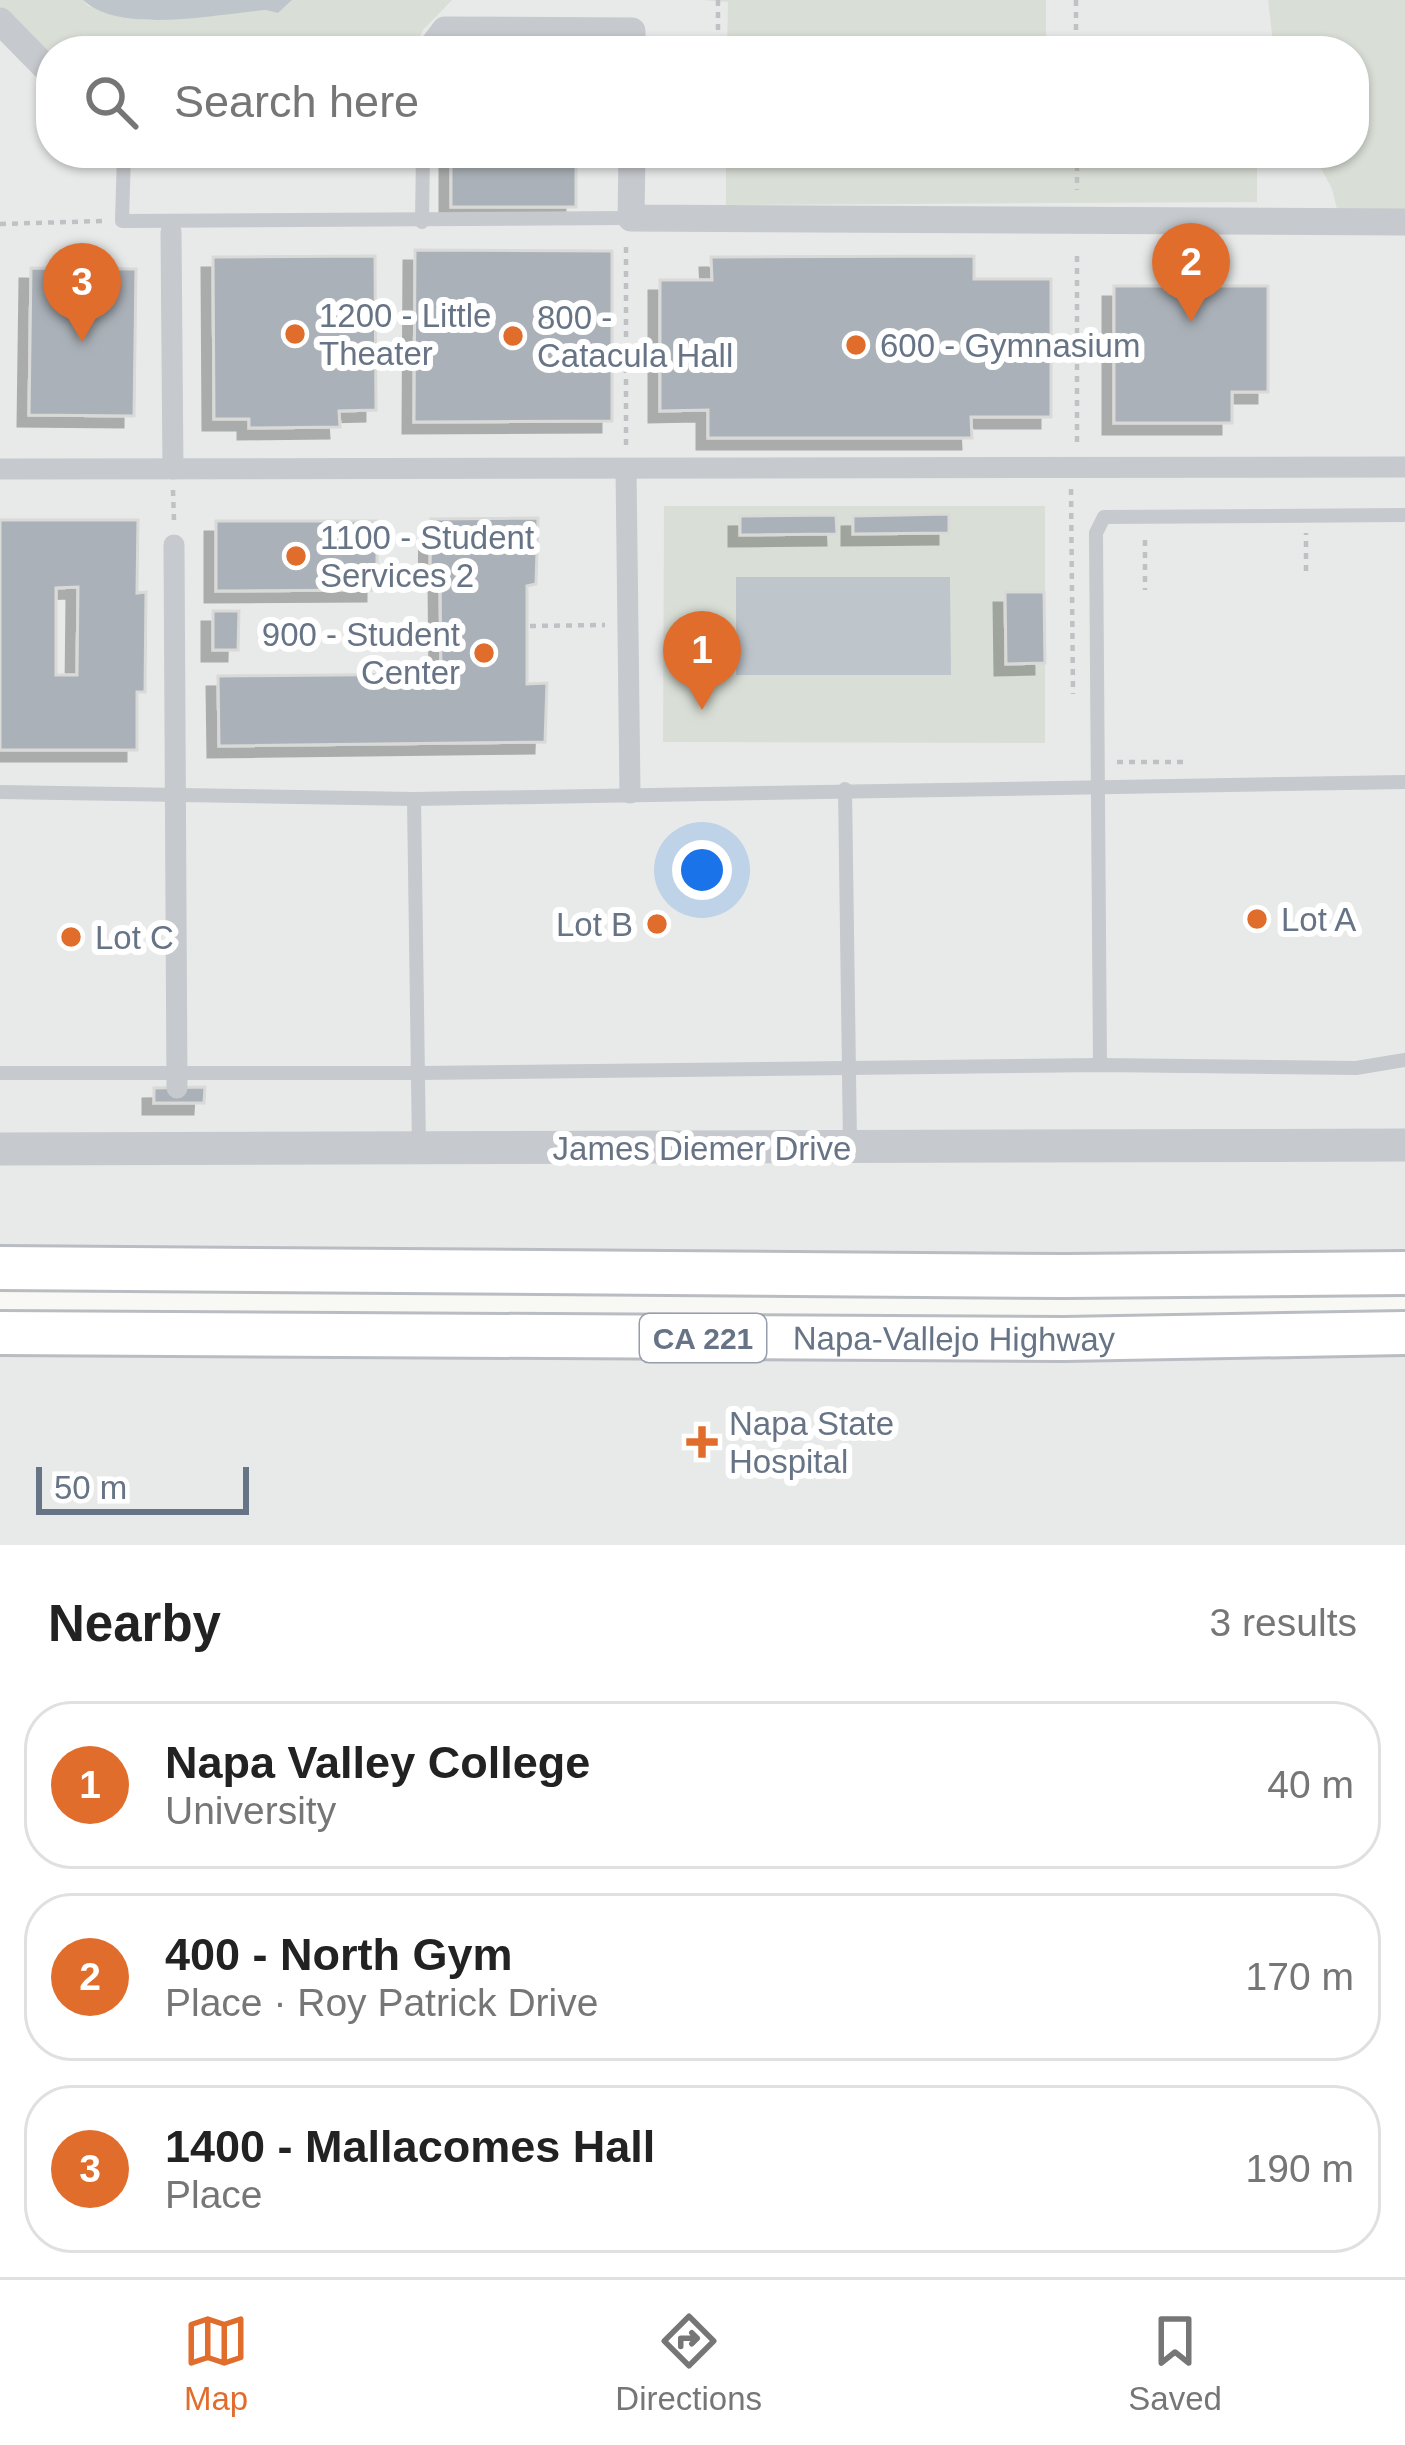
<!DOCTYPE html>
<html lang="en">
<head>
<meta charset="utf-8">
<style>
	:root { --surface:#fff; --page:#f6f6f6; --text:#222; --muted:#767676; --line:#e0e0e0; --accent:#e16d2d }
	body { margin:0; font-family:Arial,sans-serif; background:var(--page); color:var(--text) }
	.scale { position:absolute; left:36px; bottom:30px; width:213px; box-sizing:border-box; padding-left:12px; border:6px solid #677486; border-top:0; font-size:33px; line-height:42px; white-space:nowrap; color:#677486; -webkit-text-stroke:9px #fff; paint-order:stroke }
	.you { position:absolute; left:702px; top:870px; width:42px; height:42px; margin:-30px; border:9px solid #fff; border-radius:50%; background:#1a73e8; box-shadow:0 0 0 18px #1a73e833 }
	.badge { display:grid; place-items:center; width:78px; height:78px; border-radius:50%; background:var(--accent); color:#fff; font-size:39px; font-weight:700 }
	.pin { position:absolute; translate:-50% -99px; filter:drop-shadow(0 3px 6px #0008) }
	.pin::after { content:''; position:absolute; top:63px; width:42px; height:36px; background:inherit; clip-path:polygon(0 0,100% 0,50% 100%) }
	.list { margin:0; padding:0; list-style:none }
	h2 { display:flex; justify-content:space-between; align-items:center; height:156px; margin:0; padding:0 48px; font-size:51px }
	h2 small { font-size:39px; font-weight:400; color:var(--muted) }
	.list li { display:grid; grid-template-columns:78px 1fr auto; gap:36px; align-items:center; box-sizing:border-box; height:168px; margin:0 24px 24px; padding:0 24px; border:3px solid var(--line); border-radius:48px }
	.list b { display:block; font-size:45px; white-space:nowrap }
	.list p { margin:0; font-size:39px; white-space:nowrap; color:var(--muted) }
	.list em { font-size:39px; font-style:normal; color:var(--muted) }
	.icon { flex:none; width:66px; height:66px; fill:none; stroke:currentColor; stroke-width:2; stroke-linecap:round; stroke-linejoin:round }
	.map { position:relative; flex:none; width:1405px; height:1545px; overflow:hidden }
	.search { position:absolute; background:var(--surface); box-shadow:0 3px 9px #0004; left:36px; right:36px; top:36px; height:132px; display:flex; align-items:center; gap:30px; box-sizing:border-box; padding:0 42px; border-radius:48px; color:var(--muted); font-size:45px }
	.sheet { height:732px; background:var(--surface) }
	nav { display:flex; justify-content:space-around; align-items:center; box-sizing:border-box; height:168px; border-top:3px solid var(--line); background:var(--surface); font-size:33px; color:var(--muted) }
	nav a { display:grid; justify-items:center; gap:6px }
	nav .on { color:var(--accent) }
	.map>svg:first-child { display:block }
	.built { fill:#e8eae9; fill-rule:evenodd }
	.green { fill:#d9dfd6 }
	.water { fill:#bec6cc }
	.building { fill:#aab1b8; stroke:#d9dad8; stroke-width:3; fill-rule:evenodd; filter:url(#shadow) }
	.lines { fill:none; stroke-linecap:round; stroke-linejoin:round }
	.primary-casing { stroke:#b9bcc1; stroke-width:48 }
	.path { stroke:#c0c1c4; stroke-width:4.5; stroke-dasharray:6 6; stroke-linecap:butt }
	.service { stroke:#c6c9cd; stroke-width:14 }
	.pedestrian { stroke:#c6c9cd; stroke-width:21 }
	.minor { stroke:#c6c9cd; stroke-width:27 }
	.tertiary { stroke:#c6c9cd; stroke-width:33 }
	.primary { stroke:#fff; stroke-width:42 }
	.poi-dot { fill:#e16d2d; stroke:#fff; stroke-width:4.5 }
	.labels { text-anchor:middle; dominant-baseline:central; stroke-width:12; stroke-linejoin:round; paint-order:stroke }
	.shield { fill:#fff; stroke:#959eaa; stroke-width:3 }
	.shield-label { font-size:30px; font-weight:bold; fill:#677486 }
	.poi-label { font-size:33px; fill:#677486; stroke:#fff; text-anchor:start }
	.street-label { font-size:33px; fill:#677486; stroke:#fff }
</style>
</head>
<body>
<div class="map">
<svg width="1405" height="1545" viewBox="0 0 1405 1545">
	<defs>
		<filter id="shadow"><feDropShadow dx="-11" dy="11" stdDeviation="0" flood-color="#0004"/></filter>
	</defs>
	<rect width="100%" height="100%" fill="#f8f8f5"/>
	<g class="built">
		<path d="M0 0H1405V1273L0 1268ZM51 51H1354V153H51Z"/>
		<rect x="0" y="1333" width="1405" height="212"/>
	</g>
	<g class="green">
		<polygon points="0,0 83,0 88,6 151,20 266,10 278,13 292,0 452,0 423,30 412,51 51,51 51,73 0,21"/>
		<polygon points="701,0 1046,0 1046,50 1200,51 727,51 728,2"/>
		<polygon points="1268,0 1405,0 1405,222 1340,221 1332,189 1313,153 1354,153 1354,51 1274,51"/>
		<polygon points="726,153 1257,153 1257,202 726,205"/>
		<polygon points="664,506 1045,506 1045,743 663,742"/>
	</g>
	<g class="water">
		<path d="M83 0H292L278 13 266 10C217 14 120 35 83 0Z"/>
		<polygon points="736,577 950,577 951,675 736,675"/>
	</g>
	<g class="building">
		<rect x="451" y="153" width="125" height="54"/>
		<polygon points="415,250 612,251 612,421 414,422"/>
		<polygon points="375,256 376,410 339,411 340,427 249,428 249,419 214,419 213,257"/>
		<polygon points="974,256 974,279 1051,279 1051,417 971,417 972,438 708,438 708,410 660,411 660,280 712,280 711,257"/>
		<polygon points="31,268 136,269 134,416 29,415"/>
		<polygon points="1114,286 1268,286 1268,392 1232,392 1232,423 1114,423"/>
		<polygon points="949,514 949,533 853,534 853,516"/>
		<polygon points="836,515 837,534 740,535 740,516"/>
		<polygon points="538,518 536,584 527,586 527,684 547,683 545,742 219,746 218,676 441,674 440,571 430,571 431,519"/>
		<path d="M0 520H138L137 593 146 592 145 692H137V750H0ZM78 587 77 675H56V588Z"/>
		<polygon points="216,521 377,521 377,590 216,591"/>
		<polygon points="1005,592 1044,592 1045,663 1006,664"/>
		<polygon points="213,611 239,611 238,650 213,650"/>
		<polygon points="205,1087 204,1103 154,1103 154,1088"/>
	</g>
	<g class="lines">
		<g class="primary-casing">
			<g id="primary">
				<polyline points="0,1268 1065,1276 1405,1273"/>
				<path id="s1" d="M0 1333 1064 1339 1405 1333"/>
			</g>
		</g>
		<g class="path">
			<polyline points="718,0 718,51"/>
			<polyline points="1076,0 1076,51"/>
			<polyline points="1077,153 1077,190"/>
			<polyline points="0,224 102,221"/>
			<polyline points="626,247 626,446"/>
			<polyline points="1077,442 1077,250"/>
			<polyline points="1071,489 1073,694"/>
			<polyline points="173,490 174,521"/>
			<polyline points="1145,540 1145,590"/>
			<polyline points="1306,571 1306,533"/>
			<polyline points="530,626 605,625"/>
			<polyline points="1117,762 1189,762"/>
		</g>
		<g class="service">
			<polyline points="124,153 122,221 631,218"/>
			<polyline points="422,222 423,153"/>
			<polyline points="845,789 850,1144"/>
			<polyline points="0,792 414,799 1405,782"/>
			<polyline points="414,799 419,1148"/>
			<polyline points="1100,1065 1096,533 1104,517 1405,515"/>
			<polyline points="0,1073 419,1073 1100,1065 1356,1068 1405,1060"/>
		</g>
		<g class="pedestrian">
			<polyline points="171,232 173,469"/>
			<polyline points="0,469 1405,467"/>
			<polyline points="626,469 630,793"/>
			<polyline points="174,545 177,1088"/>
		</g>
		<g class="minor">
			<polyline points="0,21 51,73"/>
			<polyline points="429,51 445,30 632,31 632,51"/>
			<polyline points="632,153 631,218 1405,222"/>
		</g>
		<polyline class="tertiary" points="0,1149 1405,1145"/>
		<use href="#primary" class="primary"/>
	</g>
	<g class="poi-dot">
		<circle cx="295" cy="334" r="12"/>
		<circle cx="513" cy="336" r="12"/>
		<circle cx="856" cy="345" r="12"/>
		<circle cx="296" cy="556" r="12"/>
		<circle cx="484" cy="653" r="12"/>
		<circle cx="1257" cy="919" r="12"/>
		<circle cx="657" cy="924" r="12"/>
		<circle cx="71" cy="937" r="12"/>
		<path d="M696 1424h12v12h12v12h-12v12h-12v-12h-12v-12h12z"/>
	</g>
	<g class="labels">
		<rect class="shield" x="640" y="1314" width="126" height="48" rx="9"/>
		<g class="shield-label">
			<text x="703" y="1338">CA 221</text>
		</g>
		<g class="poi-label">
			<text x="319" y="315">1200 - Little<tspan x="319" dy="38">Theater</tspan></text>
			<text x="537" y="317">800 -<tspan x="537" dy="38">Catacula Hall</tspan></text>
			<text x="880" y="345">600 - Gymnasium</text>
			<text x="320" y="537">1100 - Student<tspan x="320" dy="38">Services 2</tspan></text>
			<text x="460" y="634" text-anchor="end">900 - Student<tspan x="460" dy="38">Center</tspan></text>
			<text x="1281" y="919">Lot A</text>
			<text x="633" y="924" text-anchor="end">Lot B</text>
			<text x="95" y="937">Lot C</text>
			<text x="729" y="1423">Napa State<tspan x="729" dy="38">Hospital</tspan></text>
		</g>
		<g class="street-label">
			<text x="702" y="1148">James Diemer Drive</text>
			<text stroke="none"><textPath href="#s1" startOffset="954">Napa-Vallejo Highway</textPath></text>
		</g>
	</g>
</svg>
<div class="scale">50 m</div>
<div class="you"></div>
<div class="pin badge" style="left:702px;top:710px">1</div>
<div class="pin badge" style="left:1191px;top:322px">2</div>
<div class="pin badge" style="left:82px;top:342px">3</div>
<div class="search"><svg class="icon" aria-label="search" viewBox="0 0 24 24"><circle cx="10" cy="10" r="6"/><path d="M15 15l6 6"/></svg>Search here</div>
</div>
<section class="sheet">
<h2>Nearby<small>3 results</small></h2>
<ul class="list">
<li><span class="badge">1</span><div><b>Napa Valley College</b><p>University</p></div><em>40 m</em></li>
<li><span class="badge">2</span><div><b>400 - North Gym</b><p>Place · Roy Patrick Drive</p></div><em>170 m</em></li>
<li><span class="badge">3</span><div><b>1400 - Mallacomes Hall</b><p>Place</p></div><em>190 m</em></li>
</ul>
</section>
<nav>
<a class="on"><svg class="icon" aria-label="map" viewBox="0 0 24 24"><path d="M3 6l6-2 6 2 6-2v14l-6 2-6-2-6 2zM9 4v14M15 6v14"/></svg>Map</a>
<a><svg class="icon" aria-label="directions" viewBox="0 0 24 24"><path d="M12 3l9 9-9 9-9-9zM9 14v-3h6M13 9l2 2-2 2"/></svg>Directions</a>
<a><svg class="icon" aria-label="saved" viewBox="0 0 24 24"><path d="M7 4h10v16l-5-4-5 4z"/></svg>Saved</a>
</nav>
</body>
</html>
